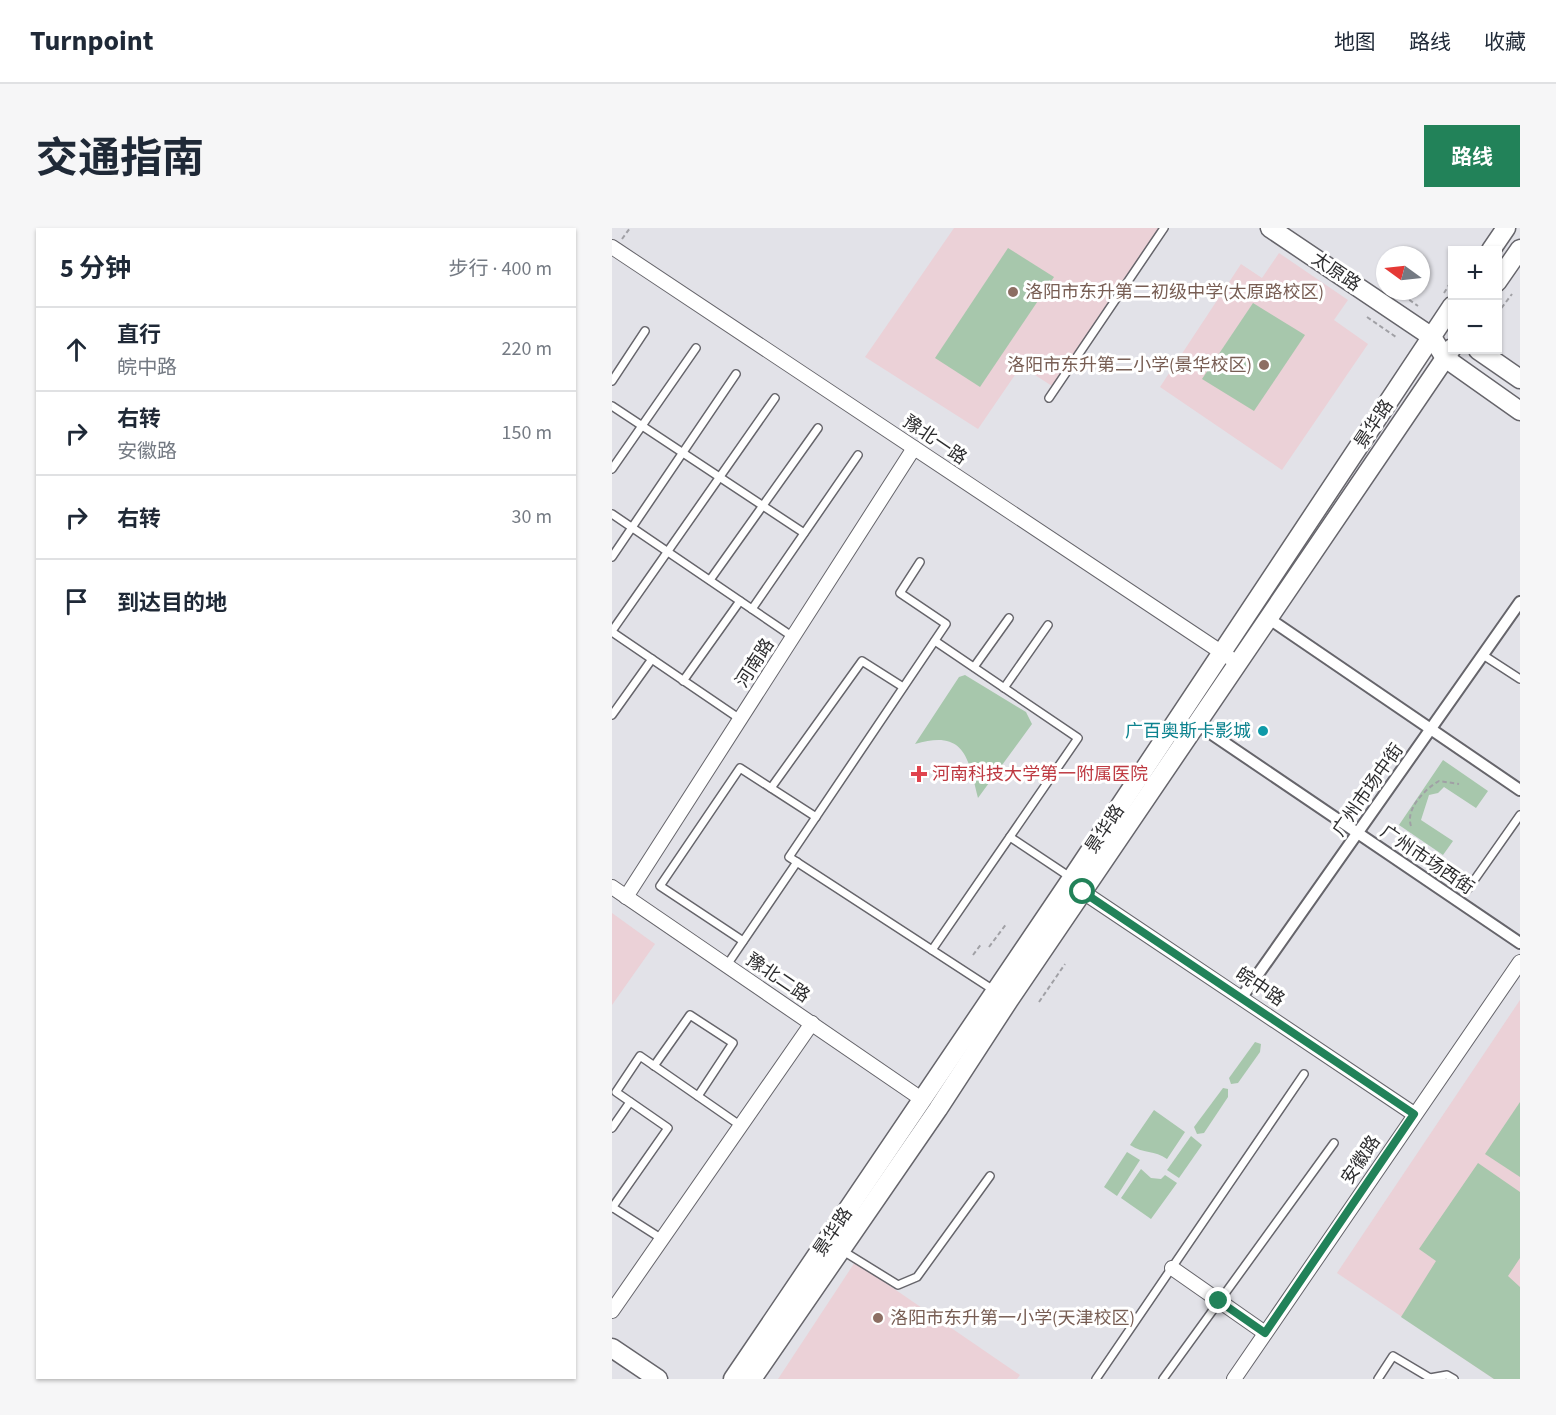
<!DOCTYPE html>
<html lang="zh">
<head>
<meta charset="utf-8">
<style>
	:root { --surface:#fff; --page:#f6f6f7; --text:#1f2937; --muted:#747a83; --line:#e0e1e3; --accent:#228259 }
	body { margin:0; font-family:"Source Sans 3","Noto Sans SC",sans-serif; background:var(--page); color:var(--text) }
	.controls { position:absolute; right:18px; top:18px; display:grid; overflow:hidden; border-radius:0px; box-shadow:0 2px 4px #0004 }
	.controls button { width:54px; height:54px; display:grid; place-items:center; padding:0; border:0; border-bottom:2px solid var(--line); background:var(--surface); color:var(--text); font:30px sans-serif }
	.compass { position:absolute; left:764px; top:18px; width:54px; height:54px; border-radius:50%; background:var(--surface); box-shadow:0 2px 4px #0004; rotate:285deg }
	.stop { position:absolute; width:18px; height:18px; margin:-14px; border:4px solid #228259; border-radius:50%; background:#fff }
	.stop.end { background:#228259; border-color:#fff; box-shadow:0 2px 6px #0008 }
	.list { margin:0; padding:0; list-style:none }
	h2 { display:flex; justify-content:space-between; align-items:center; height:78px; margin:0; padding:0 24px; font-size:26px }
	h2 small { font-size:20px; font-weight:400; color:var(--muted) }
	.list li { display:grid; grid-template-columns:39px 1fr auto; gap:18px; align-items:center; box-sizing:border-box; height:84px; padding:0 24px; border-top:2px solid var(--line) }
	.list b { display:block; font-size:22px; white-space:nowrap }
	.list p { margin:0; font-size:20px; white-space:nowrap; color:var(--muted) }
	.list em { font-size:20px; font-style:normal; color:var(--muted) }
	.icon { flex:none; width:33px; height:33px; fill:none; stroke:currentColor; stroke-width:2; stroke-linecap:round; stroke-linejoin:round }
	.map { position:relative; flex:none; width:908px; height:1151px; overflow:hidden; border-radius:0px }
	header { display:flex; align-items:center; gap:36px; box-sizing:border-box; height:84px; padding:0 30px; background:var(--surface); border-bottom:2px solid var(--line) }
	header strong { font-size:28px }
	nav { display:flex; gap:33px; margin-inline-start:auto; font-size:21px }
	.intro { display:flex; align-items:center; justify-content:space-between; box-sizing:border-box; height:144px; padding:0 36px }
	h1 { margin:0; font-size:42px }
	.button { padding:15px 27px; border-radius:0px; background:var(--accent); color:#fff; font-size:21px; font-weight:700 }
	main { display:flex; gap:36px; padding:0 36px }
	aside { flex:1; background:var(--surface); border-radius:0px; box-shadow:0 2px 4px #0004 }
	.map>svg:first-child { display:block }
	.education { fill:#ebd1d7 }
	.green { fill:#a7c7ac }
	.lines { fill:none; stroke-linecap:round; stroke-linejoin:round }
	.service-casing { stroke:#66656b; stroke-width:10 }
	.pedestrian-casing { stroke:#66656b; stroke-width:14 }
	.minor-casing { stroke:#66656b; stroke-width:16 }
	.secondary-casing { stroke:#66656b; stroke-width:21 }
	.path { stroke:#a0a0a5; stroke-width:2; stroke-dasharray:4.5 3; stroke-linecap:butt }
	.service { stroke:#fff; stroke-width:7 }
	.pedestrian { stroke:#fff; stroke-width:10 }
	.minor { stroke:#fff; stroke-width:14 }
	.secondary { stroke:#fff; stroke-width:18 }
	.route { stroke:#228259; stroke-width:8 }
	.education-dot { fill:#8d6e63; stroke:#fff; stroke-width:2 }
	.culture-dot { fill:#0f9aa8; stroke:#fff; stroke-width:2 }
	.health-dot { fill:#e0444e; stroke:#fff; stroke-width:2 }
	.labels { text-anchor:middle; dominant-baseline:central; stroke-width:6; stroke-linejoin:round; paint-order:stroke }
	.street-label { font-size:18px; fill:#2d2d2f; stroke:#fff }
	.education-label { font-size:18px; fill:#785e54; stroke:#fff; text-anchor:start }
	.culture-label { font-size:18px; fill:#0d838f; stroke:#fff; text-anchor:end }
	.health-label { font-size:18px; fill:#be3a42; stroke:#fff; text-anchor:start }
</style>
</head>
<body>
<header>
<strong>Turnpoint</strong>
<nav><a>地图</a><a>路线</a><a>收藏</a></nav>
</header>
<div class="intro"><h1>交通指南</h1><a class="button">路线</a></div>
<main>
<aside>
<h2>5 分钟<small>步行 · 400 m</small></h2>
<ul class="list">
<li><svg class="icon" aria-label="ahead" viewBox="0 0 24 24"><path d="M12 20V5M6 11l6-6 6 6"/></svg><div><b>直行</b><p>皖中路</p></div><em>220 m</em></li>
<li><svg class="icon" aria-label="right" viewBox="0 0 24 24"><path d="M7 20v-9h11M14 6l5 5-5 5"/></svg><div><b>右转</b><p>安徽路</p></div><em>150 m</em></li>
<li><svg class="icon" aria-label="right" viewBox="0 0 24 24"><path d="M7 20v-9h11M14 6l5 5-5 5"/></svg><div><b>右转</b></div><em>30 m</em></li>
<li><svg class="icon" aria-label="arrive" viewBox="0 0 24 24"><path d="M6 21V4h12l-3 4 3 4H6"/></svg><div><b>到达目的地</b></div></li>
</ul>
</aside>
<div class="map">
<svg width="908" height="1151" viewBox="0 0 908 1151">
	<rect width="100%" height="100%" fill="#e2e2e8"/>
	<g class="education">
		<polygon points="342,0 548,0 440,158 409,138 366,201 253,129"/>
		<polygon points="667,25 736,72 722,92 756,116 670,242 548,159 629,36 650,50"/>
		<polygon points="0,685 43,716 0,777"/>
		<polygon points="908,772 908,1151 882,1151 725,1045"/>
		<polygon points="243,1034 408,1147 405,1151 166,1151"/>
	</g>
	<g class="green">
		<polygon points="396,20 442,49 368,159 323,130"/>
		<polygon points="641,75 693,107 642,183 590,151"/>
		<path d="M353 447 414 484 420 496 366 570C356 531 354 501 303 516L347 449Z"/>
		<polygon points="831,532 876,563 864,580 832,559 826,565 817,567 809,592 841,613 831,627 787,597"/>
		<polygon points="643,814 649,816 648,824 626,855 619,856 617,850"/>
		<polygon points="611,860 616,861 616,869 592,905 585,906 582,899"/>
		<polygon points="908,874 908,949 873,926"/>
		<path d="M542 882 573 904 555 931C543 922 531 926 518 917Z"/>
		<polygon points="579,908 590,917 567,950 555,942"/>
		<polygon points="515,924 528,932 505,968 492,959"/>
		<polygon points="866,935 908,964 908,1030 896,1048 908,1059 908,1151 882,1151 789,1089 824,1033 807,1021"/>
		<polygon points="529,941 539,950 549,951 553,947 565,955 539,991 509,970"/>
	</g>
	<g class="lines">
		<g class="service-casing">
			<g id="service">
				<polyline points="0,153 33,103"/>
				<polyline points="437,170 552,0"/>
				<polyline points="0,178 192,305"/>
				<polyline points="0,241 84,120"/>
				<polyline points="0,286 181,409"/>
				<polyline points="0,329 124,146"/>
				<polyline points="308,334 288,365 334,396 177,629 383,763"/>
				<polyline points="98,352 206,200"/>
				<polyline points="140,381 246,227"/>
				<polyline points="0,403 163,170"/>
				<polyline points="0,404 128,491"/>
				<polyline points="871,427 908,451"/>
				<polyline points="362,439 397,390"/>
				<polyline points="71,453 128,373"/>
				<polyline points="392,460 436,397"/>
				<polyline points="0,487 40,431"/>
				<polyline points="159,560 250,433 291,459"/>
				<polyline points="398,609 458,649"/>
				<polyline points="856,661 908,587"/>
				<polyline points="131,713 48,658 128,540 204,589"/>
				<polyline points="320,722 466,510 323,413"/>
				<polyline points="115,737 185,634"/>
				<polyline points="42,838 78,787 121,815 86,868"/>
				<polyline points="0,900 18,874"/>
				<polyline points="0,979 50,1011"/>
				<polyline points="0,980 56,900 4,864 28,828 129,898"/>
				<polyline points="231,1023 286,1057 305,1049 378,948"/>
				<polyline points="484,1151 692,846"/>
				<polyline points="551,1151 722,915"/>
				<polyline points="766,1151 781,1128 818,1150 835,1147 842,1151"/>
			</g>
		</g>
		<g class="pedestrian-casing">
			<g id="pedestrian">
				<polyline points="656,390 908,562"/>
				<polyline points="585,496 908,715"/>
				<polyline points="630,769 908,374"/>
			</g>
		</g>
		<g class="minor-casing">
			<g id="minor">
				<polyline points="0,19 618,430"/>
				<polyline points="0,659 311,872"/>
				<polyline points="471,664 802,886"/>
				<polyline points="14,669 302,220"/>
				<polyline points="560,1040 653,1105"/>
				<polyline points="0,1083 200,795"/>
				<polyline points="622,1151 908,734"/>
			</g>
		</g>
		<g class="secondary-casing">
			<g id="secondary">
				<polyline points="658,0 820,109 833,130 908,183"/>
				<polyline points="879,22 894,0"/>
				<polyline points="885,54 908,21"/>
				<polyline points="866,122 908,151"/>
				<polyline points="0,1120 46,1151"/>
				<polyline points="121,1151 460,650 840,78"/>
				<polyline points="140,1151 326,881 397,772 840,120"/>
			</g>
		</g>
		<g class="path">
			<polyline points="10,11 18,0"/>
			<polyline points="785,63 806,78"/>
			<polyline points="832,65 840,52"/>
			<polyline points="885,86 900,66"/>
			<polyline points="755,89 784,109"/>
			<path d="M799 598C793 581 813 561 827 553L847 556"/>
			<polyline points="377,719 395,695"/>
			<polyline points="361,727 370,715"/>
			<polyline points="427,774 453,736"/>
		</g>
		<use href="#service" class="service"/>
		<use href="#pedestrian" class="pedestrian"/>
		<use href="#minor" class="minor"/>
		<use href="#secondary" class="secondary"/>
	</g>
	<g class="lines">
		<polyline class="route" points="471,664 802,886 653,1105 607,1073"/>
	</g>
	<g class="education-dot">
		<circle cx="401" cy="64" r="6"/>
		<circle cx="652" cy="137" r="6"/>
		<circle cx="266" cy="1090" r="6"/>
	</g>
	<circle class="culture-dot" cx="651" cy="503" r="6"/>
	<path class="health-dot" d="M304 537h6v6h6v6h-6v6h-6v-6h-6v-6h6z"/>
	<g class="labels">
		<g class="street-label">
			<text transform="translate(724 44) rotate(34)">太原路</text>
			<text transform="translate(762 196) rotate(-56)">景华路</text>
			<text transform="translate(323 212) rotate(34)">豫北一路</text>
			<text transform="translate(143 435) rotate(-57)">河南路</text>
			<text transform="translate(756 562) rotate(-55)">广州市场中街</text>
			<text transform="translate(493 601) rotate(-56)">景华路</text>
			<text transform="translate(815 632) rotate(34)">广州市场西街</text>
			<text transform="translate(166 750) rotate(34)">豫北二路</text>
			<text transform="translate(648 759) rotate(34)">皖中路</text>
			<text transform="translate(749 932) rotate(-56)">安徽路</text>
			<text transform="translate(221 1004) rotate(-56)">景华路</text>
		</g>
		<g class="education-label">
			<text x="413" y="64">洛阳市东升第二初级中学(太原路校区)</text>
			<text x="640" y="137" text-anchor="end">洛阳市东升第二小学(景华校区)</text>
			<text x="278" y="1090">洛阳市东升第一小学(天津校区)</text>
		</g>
		<g class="culture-label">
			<text x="639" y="503">广百奥斯卡影城</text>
		</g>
		<g class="health-label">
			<text x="320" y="546">河南科技大学第一附属医院</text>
		</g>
	</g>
</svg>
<div class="controls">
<button>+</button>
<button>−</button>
</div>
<svg class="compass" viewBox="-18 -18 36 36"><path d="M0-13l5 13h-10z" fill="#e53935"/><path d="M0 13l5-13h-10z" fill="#747a83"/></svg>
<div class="stop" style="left:471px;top:664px"></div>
<div class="stop end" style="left:607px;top:1073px"></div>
</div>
</main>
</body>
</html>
